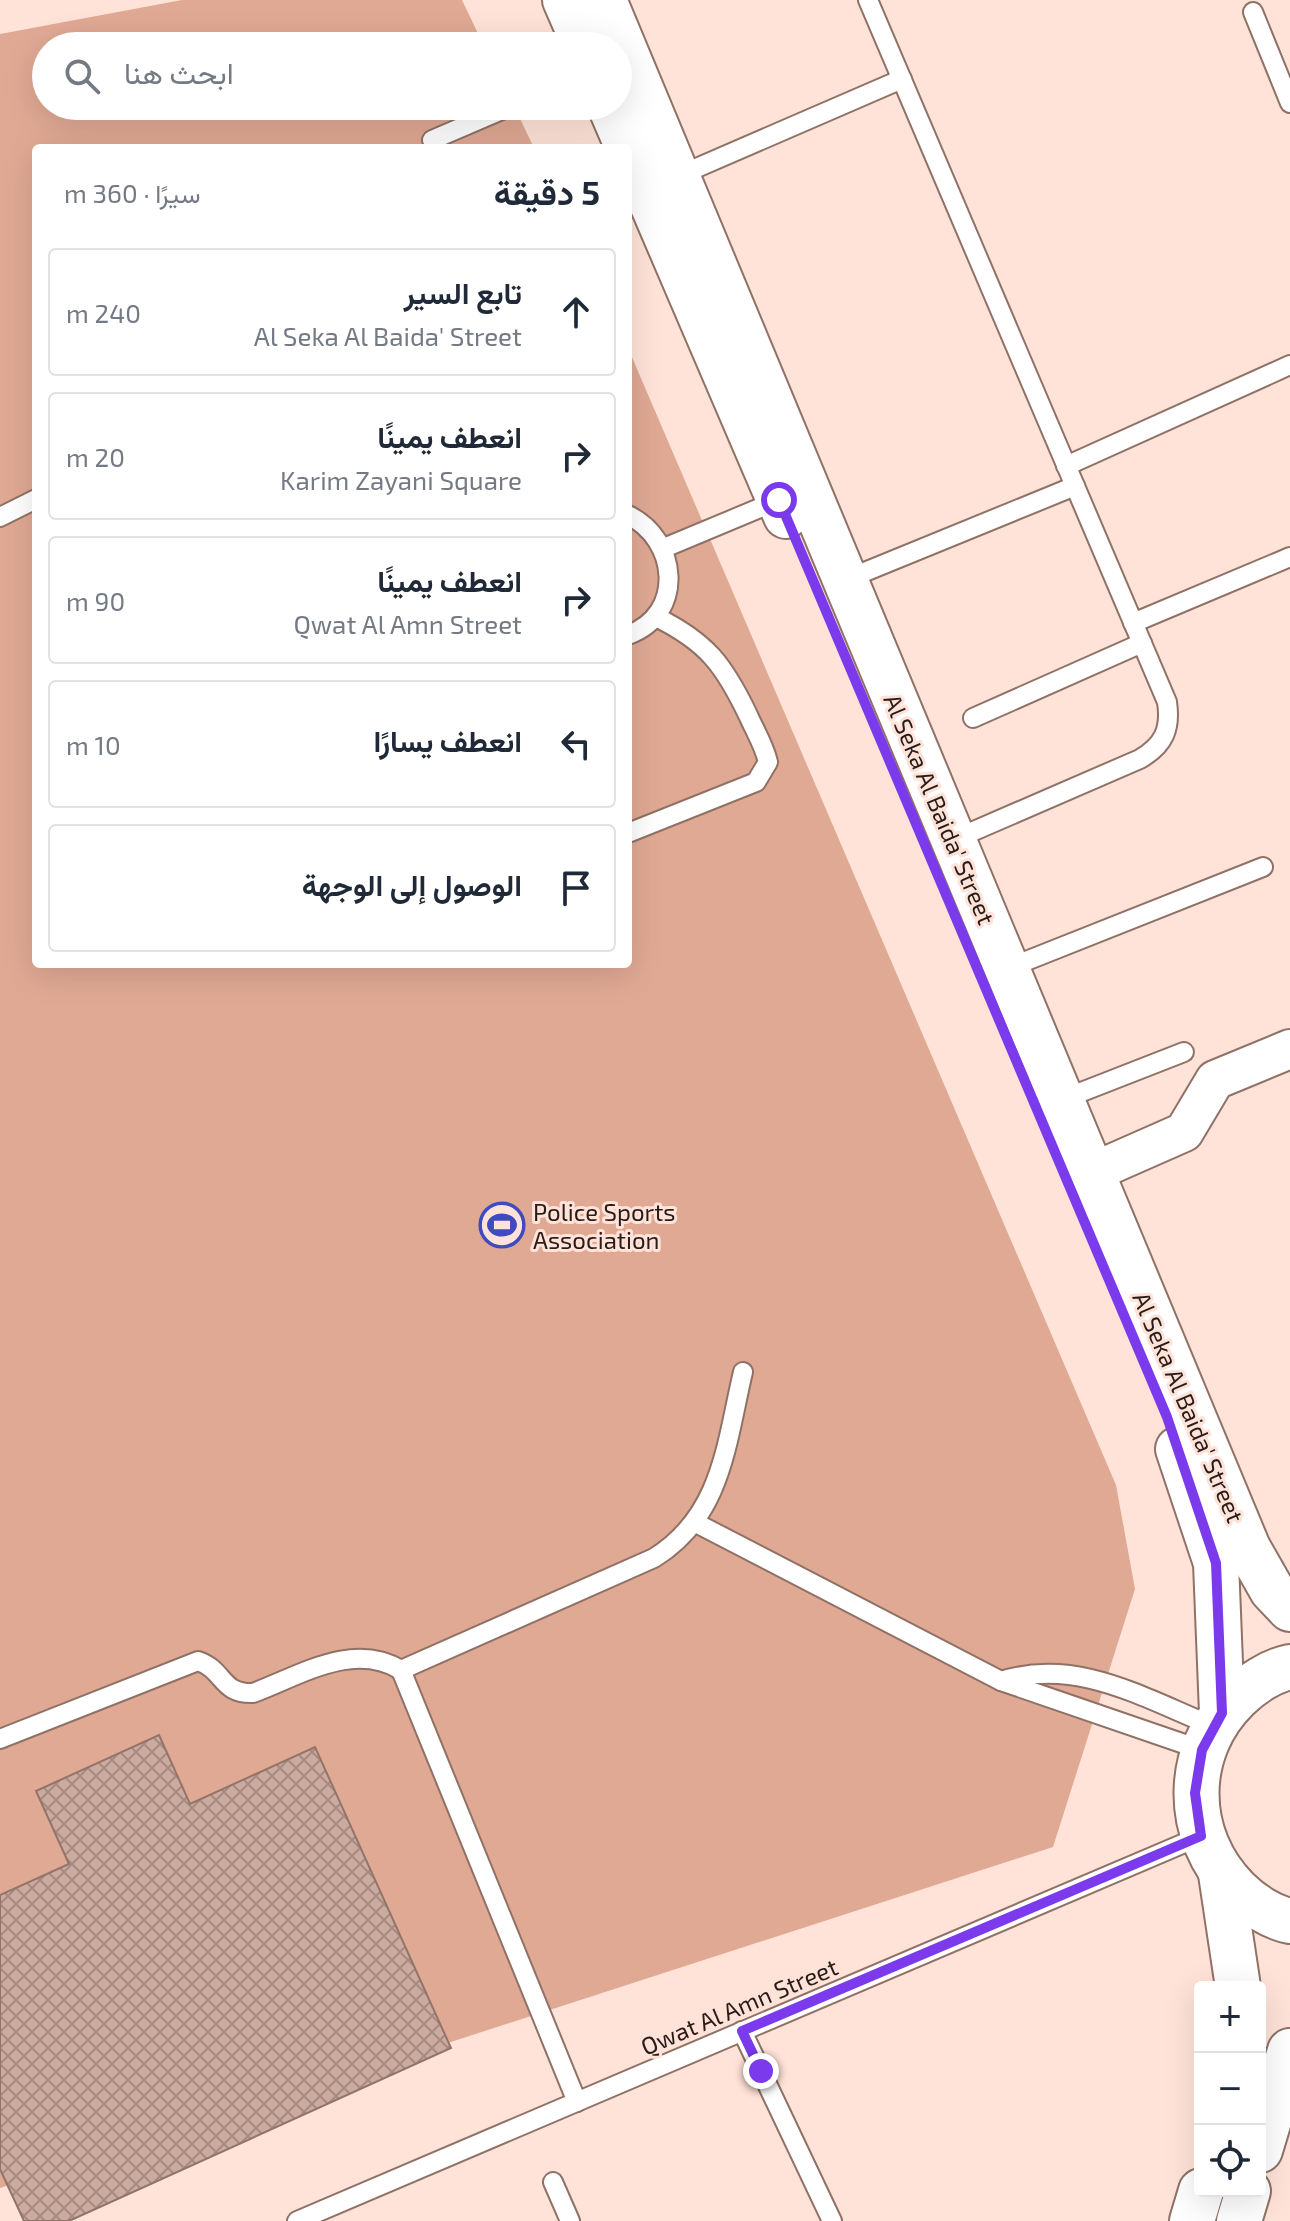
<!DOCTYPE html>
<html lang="ar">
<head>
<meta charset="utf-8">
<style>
	:root { --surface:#fff; --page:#f2f2f3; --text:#1f2937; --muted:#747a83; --line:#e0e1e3 }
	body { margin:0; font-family:"Exo 2",Vazirmatn,sans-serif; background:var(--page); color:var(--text); direction:rtl }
	.controls { position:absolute; right:24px; bottom:24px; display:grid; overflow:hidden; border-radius:8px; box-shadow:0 8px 32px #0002 }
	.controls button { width:72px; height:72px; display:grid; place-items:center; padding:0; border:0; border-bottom:2px solid var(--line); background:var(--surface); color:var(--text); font:40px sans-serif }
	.stop { position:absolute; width:24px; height:24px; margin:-18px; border:6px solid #7c3aed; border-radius:50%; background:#fff }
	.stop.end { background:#7c3aed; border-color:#fff; box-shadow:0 2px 8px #0008 }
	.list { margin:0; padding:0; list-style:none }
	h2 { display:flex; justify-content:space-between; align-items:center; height:104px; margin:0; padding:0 32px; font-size:34px }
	h2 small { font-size:26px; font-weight:400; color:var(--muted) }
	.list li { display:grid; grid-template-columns:52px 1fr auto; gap:24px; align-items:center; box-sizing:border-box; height:128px; margin:0 16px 16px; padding:0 16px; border:2px solid var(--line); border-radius:8px }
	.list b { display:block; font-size:30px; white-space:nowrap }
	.list p { margin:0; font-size:26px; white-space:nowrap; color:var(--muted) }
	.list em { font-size:26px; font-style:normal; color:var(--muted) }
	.icon { flex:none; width:44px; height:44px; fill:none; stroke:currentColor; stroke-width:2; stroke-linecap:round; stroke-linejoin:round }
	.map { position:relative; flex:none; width:1290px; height:2221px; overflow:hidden; direction:ltr }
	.search { position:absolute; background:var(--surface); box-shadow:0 8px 32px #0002; left:32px; top:32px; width:600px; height:88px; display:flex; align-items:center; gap:20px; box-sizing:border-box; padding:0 28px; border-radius:44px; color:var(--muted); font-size:30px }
	.panel { position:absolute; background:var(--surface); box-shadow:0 8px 32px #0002; left:32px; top:144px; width:600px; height:824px; border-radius:8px; direction:rtl }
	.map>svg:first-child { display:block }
	.pitch { fill:#e0a994 }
	.building { fill:url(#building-cross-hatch); stroke:#927469; stroke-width:2 }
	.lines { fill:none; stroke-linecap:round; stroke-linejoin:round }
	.service-casing { stroke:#907166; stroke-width:22 }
	.minor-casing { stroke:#907166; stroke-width:42 }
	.tertiary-casing { stroke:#907166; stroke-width:48 }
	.service { stroke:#fff; stroke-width:18 }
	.minor { stroke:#fff; stroke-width:38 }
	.tertiary { stroke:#fff; stroke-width:44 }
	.route { stroke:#7c3aed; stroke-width:10 }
	.labels { text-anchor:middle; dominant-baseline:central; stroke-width:6; stroke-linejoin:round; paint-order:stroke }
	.street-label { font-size:24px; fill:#291c18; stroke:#ffe3d9 }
	.poi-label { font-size:24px; fill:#291c18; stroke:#ffe3d9; text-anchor:start }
</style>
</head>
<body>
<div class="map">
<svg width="1290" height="2221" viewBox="0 0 1290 2221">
	<defs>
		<pattern id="building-cross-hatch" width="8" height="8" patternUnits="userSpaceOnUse" patternTransform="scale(2)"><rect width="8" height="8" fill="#ccab9f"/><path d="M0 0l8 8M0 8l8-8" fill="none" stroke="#a68a81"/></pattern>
	</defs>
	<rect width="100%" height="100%" fill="#ffe3d9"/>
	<polygon class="pitch" points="182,0 462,0 484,46 46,46 46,106 514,106 534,148 36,148 36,964 628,964 628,348 1116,1485 1135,1589 1053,1847 0,2188 0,34"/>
	<polygon class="building" points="159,1735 190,1804 315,1747 451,2048 69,2221 24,2221 0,2169 0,1895 69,1864 36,1791"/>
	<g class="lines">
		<g class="service-casing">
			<g id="service">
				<path d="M868 0 1167 702C1171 729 1164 745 1140 759L953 840"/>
				<polyline points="1253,12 1290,103"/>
				<polyline points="432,140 511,106"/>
				<polyline points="678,176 902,79"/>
				<polyline points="1066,466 1290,365"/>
				<path d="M628 515C678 539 686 614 628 635"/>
				<polyline points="0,517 36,499"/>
				<polyline points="664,548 779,500"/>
				<polyline points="845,580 1075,486"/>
				<polyline points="1133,623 1290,557"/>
				<polyline points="973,718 1142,643"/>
				<path d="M628 833 756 782 768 762C764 745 755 731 748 715 724 665 707 642 656 617"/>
				<polyline points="1006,969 1263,867"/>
				<polyline points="1061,1100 1184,1052"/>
				<polyline points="696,1523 1001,1681 1202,1750"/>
				<polyline points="401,1670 577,2102"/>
				<path d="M1001 1681C1077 1657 1143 1698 1213 1726"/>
				<path d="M0 1739 198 1661C225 1670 220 1694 253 1693 301 1675 353 1641 401 1670L654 1558C722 1516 726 1444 743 1372"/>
				<polyline points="742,2031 832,2221"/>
				<polyline points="553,2182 570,2221"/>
				<polyline points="297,2221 1201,1836"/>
			</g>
		</g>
		<g class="minor-casing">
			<polyline id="minor" points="1091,1173 1184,1132 1215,1080 1290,1049"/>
		</g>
		<g class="tertiary-casing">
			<g id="tertiary">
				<polyline points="565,0 585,46"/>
				<polyline points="604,0 1248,1548 1272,1590 1290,1609"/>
				<polyline points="610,106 786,516"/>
				<polyline points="1178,1449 1216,1563 1222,1713"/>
				<path d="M1290 1667C1271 1671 1251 1684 1237 1698 1183 1751 1183 1836 1237 1890 1251 1904 1271 1917 1290 1921"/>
				<polyline points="1221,1874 1238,1987"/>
				<polyline points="1260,2150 1290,2051"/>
				<polyline points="1192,2221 1201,2191"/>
				<polyline points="1239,2221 1248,2191"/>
			</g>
		</g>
		<use href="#service" class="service"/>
		<use href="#minor" class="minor"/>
		<use href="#tertiary" class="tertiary"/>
	</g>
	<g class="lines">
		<polyline class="route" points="761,2071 742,2031 1201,1836 1195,1793 1202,1750 1222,1713 1216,1563 1167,1417 779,500"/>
	</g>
	<defs>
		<g id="stadium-ring" transform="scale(2.3)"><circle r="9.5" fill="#ffe3d9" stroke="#404bbf" stroke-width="1.5"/><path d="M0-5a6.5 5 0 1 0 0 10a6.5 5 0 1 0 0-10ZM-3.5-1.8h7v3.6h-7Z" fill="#404bbf"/></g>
	</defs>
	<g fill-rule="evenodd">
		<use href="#stadium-ring" x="502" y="1225"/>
	</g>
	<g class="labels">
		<g class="street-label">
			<text transform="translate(940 809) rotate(67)">Al Seka Al Baida' Street</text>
			<text transform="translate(1189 1407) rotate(67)">Al Seka Al Baida' Street</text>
			<text transform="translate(739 2006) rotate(-23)">Qwat Al Amn Street</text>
		</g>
		<g class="poi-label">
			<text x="533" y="1211">Police Sports<tspan x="533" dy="28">Association</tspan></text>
		</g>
	</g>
</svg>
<div class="controls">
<button>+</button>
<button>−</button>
<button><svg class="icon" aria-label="locate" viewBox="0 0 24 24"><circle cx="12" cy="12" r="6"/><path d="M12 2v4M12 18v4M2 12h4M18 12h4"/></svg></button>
</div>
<div class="stop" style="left:779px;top:500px"></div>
<div class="stop end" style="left:761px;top:2071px"></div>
<div class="search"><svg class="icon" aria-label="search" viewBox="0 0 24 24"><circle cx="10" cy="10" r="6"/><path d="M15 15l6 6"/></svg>ابحث هنا</div>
<section class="panel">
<h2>5 دقيقة<small>سيرًا · 360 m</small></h2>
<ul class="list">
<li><svg class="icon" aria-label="ahead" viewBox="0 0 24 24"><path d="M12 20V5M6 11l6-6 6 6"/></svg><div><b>تابع السير</b><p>Al Seka Al Baida' Street</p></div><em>240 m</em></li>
<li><svg class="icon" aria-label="right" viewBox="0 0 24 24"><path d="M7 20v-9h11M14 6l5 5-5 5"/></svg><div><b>انعطف يمينًا</b><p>Karim Zayani Square</p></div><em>20 m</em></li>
<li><svg class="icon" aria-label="right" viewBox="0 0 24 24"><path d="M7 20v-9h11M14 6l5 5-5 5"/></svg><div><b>انعطف يمينًا</b><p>Qwat Al Amn Street</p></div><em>90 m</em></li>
<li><svg class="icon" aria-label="left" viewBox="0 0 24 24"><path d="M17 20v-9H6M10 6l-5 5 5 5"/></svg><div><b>انعطف يسارًا</b></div><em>10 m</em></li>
<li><svg class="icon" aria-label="arrive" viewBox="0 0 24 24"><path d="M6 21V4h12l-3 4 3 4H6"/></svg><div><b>الوصول إلى الوجهة</b></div></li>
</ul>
</section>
</div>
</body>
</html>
